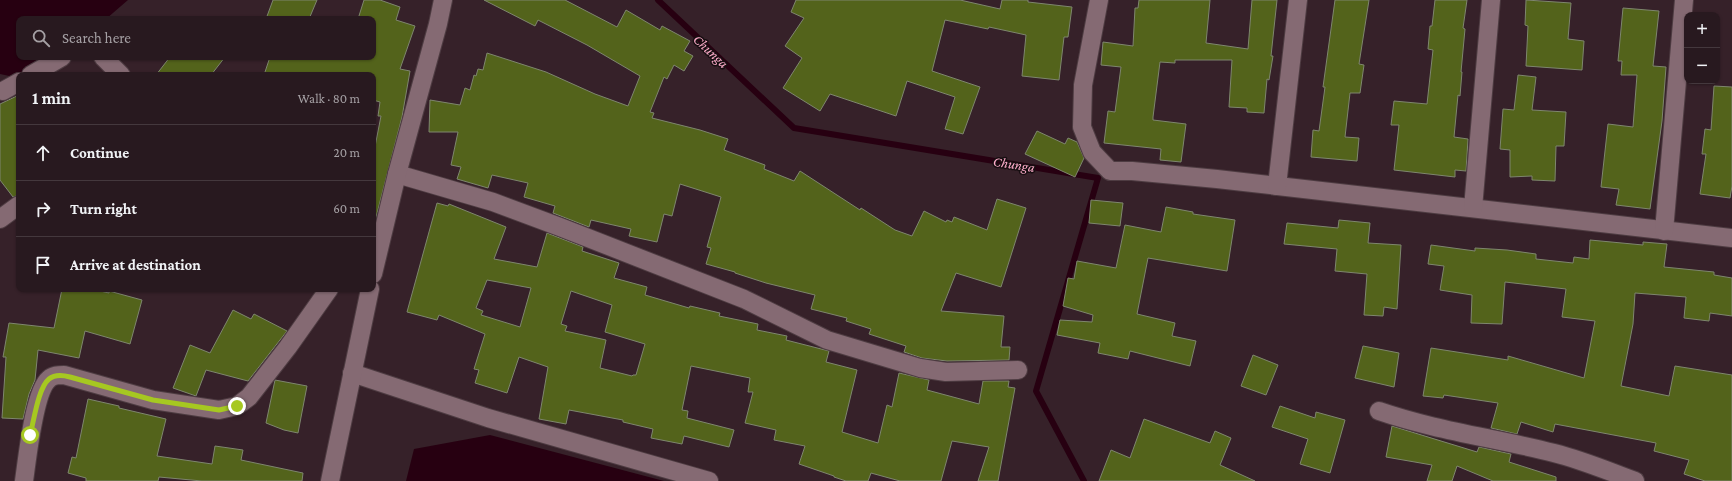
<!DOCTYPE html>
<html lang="en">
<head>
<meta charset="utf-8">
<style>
	:root { --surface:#28191f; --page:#302228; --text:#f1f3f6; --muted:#a5a0a4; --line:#44383d }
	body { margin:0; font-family:"Crimson Pro",serif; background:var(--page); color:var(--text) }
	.controls { position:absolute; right:12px; top:12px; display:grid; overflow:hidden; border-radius:8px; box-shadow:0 1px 3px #0004 }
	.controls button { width:36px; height:36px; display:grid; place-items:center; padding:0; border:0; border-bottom:1px solid var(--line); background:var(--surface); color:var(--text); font:20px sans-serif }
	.stop { position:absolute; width:12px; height:12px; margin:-9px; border:3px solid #a6c821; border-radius:50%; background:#fff }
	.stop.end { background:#a6c821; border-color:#fff; box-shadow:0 1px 4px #0008 }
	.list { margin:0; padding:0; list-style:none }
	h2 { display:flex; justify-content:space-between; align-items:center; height:52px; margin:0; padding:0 16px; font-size:17px }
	h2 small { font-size:13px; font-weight:400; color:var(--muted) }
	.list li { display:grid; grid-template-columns:26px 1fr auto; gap:12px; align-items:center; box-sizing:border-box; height:56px; padding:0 16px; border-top:1px solid var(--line) }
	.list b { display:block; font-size:15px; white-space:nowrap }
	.list em { font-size:13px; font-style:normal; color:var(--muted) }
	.icon { flex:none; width:22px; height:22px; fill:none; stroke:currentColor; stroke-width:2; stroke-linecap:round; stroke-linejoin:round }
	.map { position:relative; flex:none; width:1732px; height:481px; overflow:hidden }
	.search { position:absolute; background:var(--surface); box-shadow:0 1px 3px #0004; left:16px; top:16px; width:360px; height:44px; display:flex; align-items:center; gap:10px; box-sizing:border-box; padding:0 14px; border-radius:8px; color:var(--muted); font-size:15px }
	.panel { position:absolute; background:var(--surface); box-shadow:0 1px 3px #0004; left:16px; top:72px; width:360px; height:220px; border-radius:8px }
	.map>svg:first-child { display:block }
	.water { fill:#270011 }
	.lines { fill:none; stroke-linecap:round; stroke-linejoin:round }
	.stream { stroke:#270011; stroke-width:6 }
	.building { fill:#53631b; stroke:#7e866e; fill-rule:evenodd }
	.minor-casing { stroke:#4e3c42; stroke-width:20 }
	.minor { stroke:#856a73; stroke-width:18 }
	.route { stroke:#a6c821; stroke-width:5 }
	.labels { text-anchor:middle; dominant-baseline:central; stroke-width:3; stroke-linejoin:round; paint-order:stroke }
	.water-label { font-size:14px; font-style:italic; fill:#ffadcb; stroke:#170e11 }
</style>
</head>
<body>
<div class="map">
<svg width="1732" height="481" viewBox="0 0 1732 481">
	<rect width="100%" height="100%" fill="#362129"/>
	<g class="water">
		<polygon points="0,0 128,0 106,19 19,19 19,57 61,57 19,78 0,74"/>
		<polygon points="490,435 664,481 406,481 414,449"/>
	</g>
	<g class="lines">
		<polyline class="stream" points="658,0 794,128 1098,178 1036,391 1084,481"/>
	</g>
	<g class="building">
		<polygon points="273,0 317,0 309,19 266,19"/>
		<polygon points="364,0 380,0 400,7 396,20 415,26 400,69 410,71 402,117 375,221 373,221 373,157 381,116 378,116 380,102 373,100 373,75 264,75 270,57 373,57 373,19 358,19"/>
		<polygon points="484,0 565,0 617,27 626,10 660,30 662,26 690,41 684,51 693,56 684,71 674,65 667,79 664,77 650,112 654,113 652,118 700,130 728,139 724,150 765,165 764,169 794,181 800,171 860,210 861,208 895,230 912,236 924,211 946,222 947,220 952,222 954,217 987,230 997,199 1026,208 1001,287 956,273 941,311 1004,316 1001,347 1010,347 1009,360 947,361 922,358 904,352 906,346 869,334 871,329 846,321 847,318 811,309 815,295 766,283 735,273 735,272 706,264 711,248 707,247 721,197 680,184 672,216 664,214 657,242 629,236 631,229 591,220 589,227 553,213 555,206 524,197 528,183 492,175 488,188 457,179 461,167 451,165 458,132 429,132 430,100 460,105 465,88 470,90 474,75 476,76 478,69 483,70 487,53 546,72 595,94 628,106 640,76 587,45 538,20 535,26"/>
		<polygon points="796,0 960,0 1000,9 1002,0 1028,0 1028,2 1072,7 1068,37 1064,37 1059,80 1022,76 1026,35 989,27 988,29 945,20 932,71 980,87 963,134 945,129 955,97 907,81 896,116 830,94 820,111 783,88 802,58 785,46 804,18 791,12"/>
		<polygon points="1139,0 1210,0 1206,43 1248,49 1252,0 1277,0 1271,56 1273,56 1269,80 1267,79 1264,113 1247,112 1247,108 1229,107 1232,60 1175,60 1175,63 1160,62 1153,117 1153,120 1186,124 1181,162 1160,160 1161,149 1104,143 1108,111 1115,112 1121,67 1101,65 1103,42 1133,46 1135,8 1138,8"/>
		<polygon points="1335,0 1369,0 1359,64 1364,65 1360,93 1350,93 1345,137 1359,138 1357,161 1311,157 1313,130 1319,131 1325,87 1323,87"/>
		<polygon points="1435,0 1467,0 1463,28 1465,29 1461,72 1462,72 1460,96 1458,95 1454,137 1468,139 1466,171 1455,170 1455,177 1394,170 1399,125 1391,125 1394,101 1427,104 1433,50 1428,49 1430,26 1432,26"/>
		<polygon points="1526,0 1571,3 1568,39 1584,41 1582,70 1526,66 1528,26 1525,25"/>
		<polygon points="1623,8 1659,11 1653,66 1666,67 1662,121 1650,209 1616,205 1619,189 1601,187 1608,124 1633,127 1637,75 1621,75 1622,61 1618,61"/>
		<polygon points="170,57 225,57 211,75 156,75"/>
		<polygon points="1518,75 1536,77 1532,110 1566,112 1564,146 1556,146 1555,181 1532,180 1532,176 1510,177 1510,150 1500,149 1503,109 1514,110"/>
		<polygon points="1714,86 1732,87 1732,186 1730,198 1700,194 1706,154 1702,154 1705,129 1711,130"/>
		<polygon points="19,95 19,195 13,197 0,180 0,104"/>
		<polygon points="1037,131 1065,144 1068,138 1077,142 1084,158 1075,177 1025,154"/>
		<polygon points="1091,200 1123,203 1120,226 1089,223"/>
		<path d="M437 203 448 206 449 204 506 227 494 259 537 267 547 233 583 247 582 251 619 263 614 278 647 287 645 295 689 308 690 306 720 313 719 316 758 324 757 330 787 336 786 340 829 351 826 362 857 370 842 432 878 443 887 405 892 407 899 373 929 380 927 390 979 404 983 381H1009L1008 387 1015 388 998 481H978L989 447 952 441 941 481H900L871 473 868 481H846L834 477V476L799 464 805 446 774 440 776 430 745 423 753 392H748L750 378 691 366 682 410 688 411 687 418 734 430 729 447 684 436 682 444 651 438 653 429 623 422V420L569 410 566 424 539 419 548 367 519 357 507 393 475 383 479 370 474 369 485 334 439 315 437 320 407 312ZM487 280 531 288 520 327 481 315 483 311 476 308ZM571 291 612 305 605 332 645 344 636 375H633L632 376 600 368 606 340 565 331 567 326 561 324Z"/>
		<polygon points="1166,207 1193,212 1193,214 1235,220 1227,271 1148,258 1137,314 1175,323 1172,336 1196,341 1190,366 1130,351 1128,359 1098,353 1100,343 1057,335 1060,320 1092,322 1093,315 1063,306 1068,278 1074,279 1077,261 1116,268 1125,225 1161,232"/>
		<polygon points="1339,220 1370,223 1368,243 1401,245 1397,309 1384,307 1383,316 1364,315 1367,274 1335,271 1337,249 1284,244 1287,223 1338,228"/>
		<polygon points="1590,240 1643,245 1643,242 1667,244 1664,267 1714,272 1714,275 1732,278 1732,316 1710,313 1709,321 1684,318 1686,297 1635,293 1633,324 1621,386 1669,396 1675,366 1732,375 1732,481 1705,481 1684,474 1689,460 1654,451 1656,443 1555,424 1553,432 1521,422 1517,434 1491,428 1498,403 1444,395 1443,398 1423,396 1431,348 1508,360 1508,356 1584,378 1595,321 1562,317 1566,289 1505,282 1502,324 1471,323 1472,295 1440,290 1444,266 1428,264 1431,245 1475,251 1475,248 1507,250 1536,254 1536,259 1573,263 1574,257 1589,259"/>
		<polygon points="62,289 91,289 109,293 109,291 142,300 130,344 85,331 79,358 38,350 35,380 29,394 23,419 2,418 6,357 3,357 9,323 54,328"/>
		<polygon points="233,310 251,319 254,314 287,331 248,381 206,370 196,396 173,388 190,345 210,353"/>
		<polygon points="1363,346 1399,353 1394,387 1355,378"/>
		<polygon points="1253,355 1278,365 1266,395 1241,386"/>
		<polygon points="275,380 307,386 298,433 284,430 266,423"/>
		<polygon points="88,399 119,406 119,408 166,419 157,456 212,464 215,446 243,450 241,460 303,473 302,481 202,481 159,477 158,481 86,481 86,478 68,473 72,457 76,458"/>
		<polygon points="1280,406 1315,418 1316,412 1345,420 1330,473 1300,464 1308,439 1272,427"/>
		<polygon points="1144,419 1210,443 1215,431 1231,438 1220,465 1255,481 1099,481 1111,450 1130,458"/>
		<polygon points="1392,426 1477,452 1479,447 1511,454 1509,462 1556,477 1556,481 1493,481 1457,466 1452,481 1427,481 1432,465 1386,457"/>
	</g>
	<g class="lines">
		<g class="minor-casing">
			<g id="minor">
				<polyline points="1099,0 1083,85 1082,127 1092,152 1110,171 1132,171 1217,179 1732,238"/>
				<polyline points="103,57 121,75"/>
				<polyline points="31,75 62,57"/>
				<polyline points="3,91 19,82"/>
				<polyline points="397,174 493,202 560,227 744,299 827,340 920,368 946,372 1018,370"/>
				<polyline points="1277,186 1298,0"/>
				<polyline points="1473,208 1491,0"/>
				<polyline points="0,219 19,205"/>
				<polyline points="1664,231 1684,0"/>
				<polyline points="373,274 397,174 438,24 443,0"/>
				<polyline points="352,373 488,418 709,481"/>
				<path d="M1379 411C1437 431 1496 438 1554 453 1582 460 1608 471 1635 481"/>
				<path d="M24 481C27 461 34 391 49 379 53 375 58 375 64 375L153 400 219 410 237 406 249 397 288 347 329 289"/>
				<polyline points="330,481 370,289"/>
			</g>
		</g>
		<use href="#minor" class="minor"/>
	</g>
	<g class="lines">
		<path class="route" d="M30 435C34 421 38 388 49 379 55 374 63 375 70 377L153 400 219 410 237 406"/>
	</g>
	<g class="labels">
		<g class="water-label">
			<text transform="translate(711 51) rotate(43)">Chunga</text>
			<text transform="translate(1014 164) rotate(9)">Chunga</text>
		</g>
	</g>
</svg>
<div class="controls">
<button>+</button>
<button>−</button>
</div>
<div class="stop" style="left:30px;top:435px"></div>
<div class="stop end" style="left:237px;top:406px"></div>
<div class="search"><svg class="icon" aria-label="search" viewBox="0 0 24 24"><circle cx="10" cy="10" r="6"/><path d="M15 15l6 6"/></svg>Search here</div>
<section class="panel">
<h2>1 min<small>Walk · 80 m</small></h2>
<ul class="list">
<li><svg class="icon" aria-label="ahead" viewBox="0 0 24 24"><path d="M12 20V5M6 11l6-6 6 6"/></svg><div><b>Continue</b></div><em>20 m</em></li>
<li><svg class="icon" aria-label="right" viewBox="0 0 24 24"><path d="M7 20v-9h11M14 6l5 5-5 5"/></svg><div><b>Turn right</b></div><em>60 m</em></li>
<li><svg class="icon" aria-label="arrive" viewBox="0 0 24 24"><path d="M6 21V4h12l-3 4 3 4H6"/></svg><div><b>Arrive at destination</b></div></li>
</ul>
</section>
</div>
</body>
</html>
